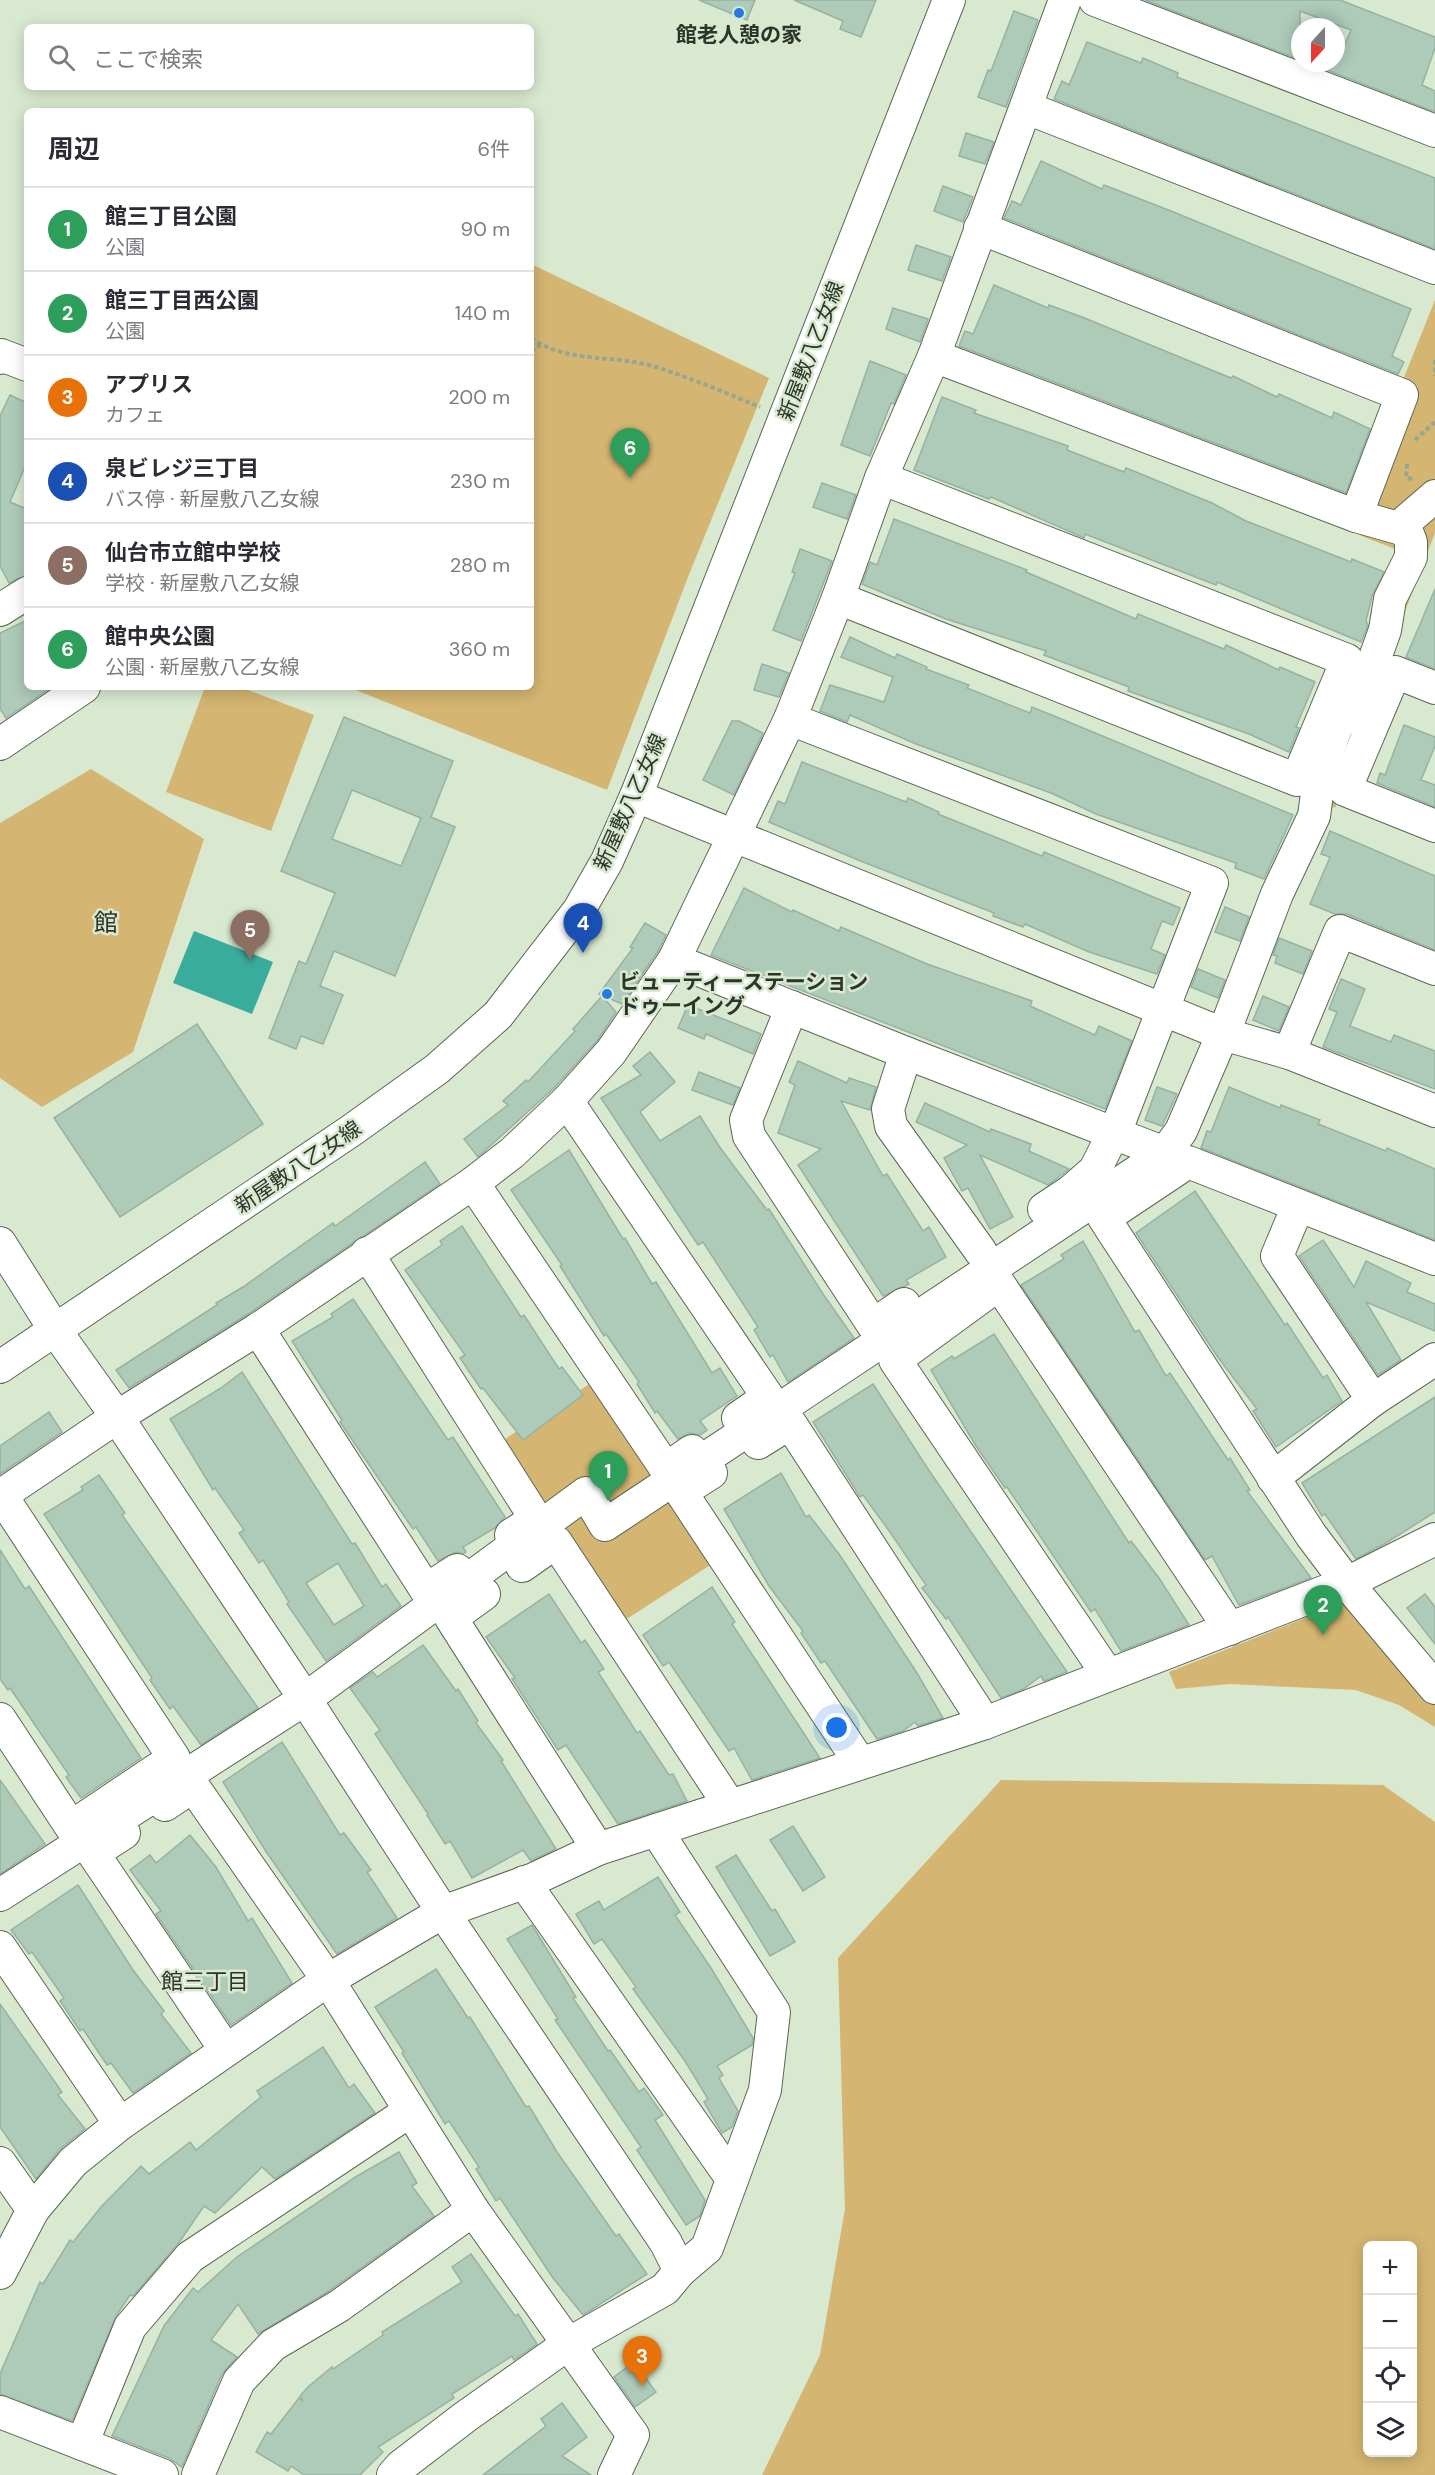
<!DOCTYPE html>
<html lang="ja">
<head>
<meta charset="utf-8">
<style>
	:root { --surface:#fff; --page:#f7f7f7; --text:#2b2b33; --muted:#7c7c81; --line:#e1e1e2; --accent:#2678e3 }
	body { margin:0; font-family:"DM Sans","Noto Sans JP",sans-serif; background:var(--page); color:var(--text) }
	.controls { position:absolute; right:18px; bottom:18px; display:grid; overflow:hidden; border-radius:9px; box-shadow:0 3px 15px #0003 }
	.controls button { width:54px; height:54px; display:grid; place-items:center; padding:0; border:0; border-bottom:2px solid var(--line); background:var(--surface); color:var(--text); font:30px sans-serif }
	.compass { position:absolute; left:1291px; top:18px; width:54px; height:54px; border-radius:50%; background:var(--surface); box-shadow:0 3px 15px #0003; rotate:201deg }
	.you { position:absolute; left:837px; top:1728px; width:21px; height:21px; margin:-15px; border:4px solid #fff; border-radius:50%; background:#1a73e8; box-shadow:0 0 0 9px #1a73e833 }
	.badge { display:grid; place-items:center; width:39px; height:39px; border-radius:50%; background:var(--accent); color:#fff; font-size:20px; font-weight:700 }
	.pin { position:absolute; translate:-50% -50px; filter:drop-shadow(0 2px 3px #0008) }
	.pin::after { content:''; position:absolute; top:32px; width:21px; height:18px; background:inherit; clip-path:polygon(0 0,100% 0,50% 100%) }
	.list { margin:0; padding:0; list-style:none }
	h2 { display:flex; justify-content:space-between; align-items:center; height:78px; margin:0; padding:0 24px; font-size:26px }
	h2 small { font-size:20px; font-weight:400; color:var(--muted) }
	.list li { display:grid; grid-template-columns:39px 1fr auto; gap:18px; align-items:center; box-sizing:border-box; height:84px; padding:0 24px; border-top:2px solid var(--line) }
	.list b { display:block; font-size:22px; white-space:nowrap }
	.list p { margin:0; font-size:20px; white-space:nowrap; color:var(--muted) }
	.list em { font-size:20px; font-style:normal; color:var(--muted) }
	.icon { flex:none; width:33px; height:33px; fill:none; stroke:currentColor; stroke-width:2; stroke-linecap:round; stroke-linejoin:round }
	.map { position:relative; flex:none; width:1435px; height:2475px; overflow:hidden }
	.search { position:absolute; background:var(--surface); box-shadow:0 3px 15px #0003; left:24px; top:24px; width:510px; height:66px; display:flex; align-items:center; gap:15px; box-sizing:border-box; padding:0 21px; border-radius:9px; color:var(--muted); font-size:22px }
	.panel { position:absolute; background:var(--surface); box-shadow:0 3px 15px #0003; left:24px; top:108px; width:510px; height:582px; border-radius:9px }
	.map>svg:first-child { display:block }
	.green { fill:#d4b571; fill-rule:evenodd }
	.water { fill:#3aac9e }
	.building { fill:#aecab9; stroke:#97b2a2; stroke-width:1.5; fill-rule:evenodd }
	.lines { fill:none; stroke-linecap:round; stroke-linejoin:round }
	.minor-casing { stroke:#5a6852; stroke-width:34 }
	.path { stroke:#98a591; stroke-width:4; stroke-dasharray:4.5 3; stroke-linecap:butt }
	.minor { stroke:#fff; stroke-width:32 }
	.poi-dot { fill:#2678e3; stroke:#d8e9cf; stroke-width:2 }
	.labels { text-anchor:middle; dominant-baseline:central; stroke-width:5; stroke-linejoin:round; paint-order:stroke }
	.poi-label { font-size:21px; font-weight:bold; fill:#2d342a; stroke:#d8e9cf }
	.street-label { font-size:21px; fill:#2d342a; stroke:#d8e9cf }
	.neighbourhood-label { font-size:22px; fill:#2d342a; stroke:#d8e9cf }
	.quarter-label { font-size:24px; fill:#2d342a; stroke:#d8e9cf }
</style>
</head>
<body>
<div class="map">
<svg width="1435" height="2475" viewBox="0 0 1435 2475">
	<rect width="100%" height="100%" fill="#d8e9cf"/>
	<g class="green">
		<polygon points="531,264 769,378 688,577 607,790 348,687 531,687"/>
		<polygon points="1435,300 1435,533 1384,666 1389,668 1335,808 1327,805 1357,649 1364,652 1403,552 1359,535 1416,391 1401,385"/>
		<polygon points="205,687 240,687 314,715 271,831 166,792"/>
		<polygon points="91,769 204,839 133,1052 42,1107 0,1078 0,823"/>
		<polygon points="594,1381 715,1562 622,1622 502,1441"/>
		<polygon points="1353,1599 1435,1695 1435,1727 1399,1705 1356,1690 1230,1684 1176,1689 1169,1672"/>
		<path d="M1001 1780 1383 1785 1435 1822V2475H762L820 2355 845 2209 838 1958ZM1368 2246H1412V2452H1368Z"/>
	</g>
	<polygon class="water" points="194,931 273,962 252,1014 173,983"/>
	<g class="building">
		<polygon points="699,0 755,0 747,20"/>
		<polygon points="794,0 876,0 861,37 840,29 843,21"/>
		<polygon points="1145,0 1340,0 1435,37 1435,48 1422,85 1435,91 1435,112 1309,63 1337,63 1351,30 1300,11 1300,60"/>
		<polygon points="1014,11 1038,20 1006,107 978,97 988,70 991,71"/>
		<polygon points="1087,42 1141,63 1143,58 1178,73 1177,77 1435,178 1435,249 1054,99 1062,81 1069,85"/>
		<polygon points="966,133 994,142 985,164 959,156"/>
		<polygon points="1041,161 1102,189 1104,185 1171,211 1411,309 1392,356 1404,362 1398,374 1004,218 1012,201 1021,205"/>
		<polygon points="943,186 973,197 963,222 934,211"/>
		<polygon points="916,245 951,257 942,281 908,270"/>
		<polygon points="994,285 1048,308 1049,305 1082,317 1231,378 1233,376 1277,397 1279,394 1332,418 1334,412 1370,429 1346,493 959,346 965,331 973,334"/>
		<polygon points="893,308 928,319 920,342 886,329"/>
		<polygon points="870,361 906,375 894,404 891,403 870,456 841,445"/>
		<polygon points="10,395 27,403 27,462 10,502 27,509 27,575 9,583 0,566 0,416"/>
		<polygon points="942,397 976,410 974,413 1068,446 1067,450 1124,472 1126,468 1212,503 1246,521 1351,562 1352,559 1384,572 1372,596 1366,621 1368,625 1361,642 1217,582 1216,585 1085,534 1084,538 991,497 989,499 914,470"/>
		<polygon points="822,483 856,495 847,519 813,507"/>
		<polygon points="894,519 1027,570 1026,572 1136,619 1138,614 1224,649 1226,645 1279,670 1280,667 1315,682 1296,727 1299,728 1289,752 1249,734 1128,691 1129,687 1044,655 1046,651 946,619 862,584 870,562 877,565"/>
		<polygon points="800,549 832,561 801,641 773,630 795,573 792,572"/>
		<polygon points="1435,589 1435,669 1406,657"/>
		<polygon points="27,620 27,687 52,687 6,718 0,709 0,633"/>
		<polygon points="850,637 895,658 897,654 927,667 926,669 969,685 967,688 1030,713 1032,707 1059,718 1293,815 1264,879 1235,868 1236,863 1096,814 1051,793 916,744 850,715 847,722 820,711 830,685 884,702 893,677 841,657"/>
		<polygon points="762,664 789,673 779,697 754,690"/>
		<path d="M344 717 453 761 431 817 455 827 395 976 334 951 320 986 343 995 323 1044 301 1036 296 1049 269 1038 299 961 306 964 335 893 281 871ZM352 790 421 818 401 866 332 839Z"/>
		<polygon points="732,721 739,721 763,733 734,795 703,780"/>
		<polygon points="1404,725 1435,737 1435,746 1421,780 1435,785 1435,807 1377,783 1380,773 1385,775"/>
		<polygon points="802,762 906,802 908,798 939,812 938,814 995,837 1042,856 1044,852 1180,908 1173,925 1162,921 1151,949 1165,955 1157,974 1089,952 1025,924 1023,927 993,916 994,913 858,860 769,822 778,801 785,804"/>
		<polygon points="1330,831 1435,876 1435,950 1347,914 1335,914 1310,904 1330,857 1321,854"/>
		<polygon points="744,888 792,912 793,910 839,931 841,927 927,964 1032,1001 1030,1006 1095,1035 1099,1026 1132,1041 1105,1109 711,955"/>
		<polygon points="1225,907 1249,917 1240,941 1215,932"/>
		<polygon points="645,923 666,935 658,951 622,1004 599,994 633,948 630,947"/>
		<polygon points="1279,938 1312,951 1303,974 1275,963 1277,956 1273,955"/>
		<polygon points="1198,969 1225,980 1218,998 1191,987"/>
		<polygon points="1341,979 1365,989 1350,1026 1391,1042 1394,1035 1435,1051 1435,1089 1323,1047 1337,1012 1329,1009"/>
		<polygon points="602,996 616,1012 597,1041 554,1088 478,1157 464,1139 508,1105 503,1101 526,1080 528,1082 575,1031 573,1029"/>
		<polygon points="1263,996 1289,1007 1279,1031 1253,1020"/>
		<polygon points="688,1005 761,1034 753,1054 706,1034 704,1039 678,1028"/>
		<polygon points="197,1024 263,1124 120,1217 54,1118"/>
		<polygon points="650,1052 675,1082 640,1112 660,1141 700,1116 721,1149 767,1210 769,1209 823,1294 854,1338 788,1382 773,1355 770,1357 754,1330 758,1327 703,1242 698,1245 601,1098 641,1075 633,1066"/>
		<polygon points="798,1061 847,1083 849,1078 876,1087 870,1110 841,1101 883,1176 887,1174 923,1231 929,1227 946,1257 906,1280 909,1284 905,1286 883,1296 798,1165 821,1149 778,1133 795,1085 789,1082"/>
		<polygon points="699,1072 740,1088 733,1105 692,1090"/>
		<polygon points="1157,1087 1177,1094 1162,1126 1145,1120"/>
		<polygon points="1229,1087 1280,1108 1281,1105 1320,1120 1318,1124 1386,1151 1387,1148 1435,1169 1435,1240 1201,1148 1207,1131 1211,1132"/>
		<polygon points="925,1103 990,1132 991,1129 1031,1144 1029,1151 1069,1169 1048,1185 980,1155 1013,1217 990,1229 968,1188 962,1191 944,1158 967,1145 916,1122"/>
		<polygon points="569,1150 623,1239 625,1238 652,1284 656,1282 712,1373 720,1368 737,1396 700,1421 707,1430 700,1435 690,1433 678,1439 657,1411 655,1413 637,1384 639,1382 606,1334 604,1336 560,1266 562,1265 511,1190"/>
		<polygon points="425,1162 440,1184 248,1314 129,1388 116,1370 217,1305 216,1303 243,1287 333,1223 335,1226"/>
		<polygon points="1195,1191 1285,1325 1287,1323 1323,1378 1327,1375 1342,1401 1276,1447 1253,1411 1257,1409 1217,1356 1136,1233"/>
		<polygon points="462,1226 521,1317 524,1315 559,1369 562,1367 583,1395 523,1440 483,1388 481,1389 460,1358 465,1355 405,1270 442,1245 440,1241"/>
		<polygon points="1323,1240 1354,1287 1366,1261 1411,1283 1407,1292 1435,1304 1435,1331 1366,1302 1401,1360 1378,1375 1299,1256"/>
		<polygon points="1083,1241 1135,1332 1139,1330 1166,1376 1170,1373 1228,1460 1230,1458 1250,1490 1247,1491 1311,1578 1239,1605 1212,1556 1205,1560 1021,1285 1064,1259 1061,1255"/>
		<polygon points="353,1299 448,1440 453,1437 505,1517 495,1528 463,1547 466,1552 463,1554 456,1552 438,1561 416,1527 413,1529 340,1422 342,1420 292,1341 333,1317 331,1314"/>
		<polygon points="994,1334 1129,1543 1131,1541 1159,1578 1189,1625 1121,1651 1095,1609 1091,1612 1007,1487 1005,1488 976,1446 931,1370 952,1356 954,1359"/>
		<path d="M242 1372 352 1544 355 1543 382 1587 386 1584 401 1606 326 1661 287 1604 289 1602 263 1560 259 1563 239 1533 244 1530 215 1488 213 1490 170 1419 221 1388ZM338 1563 364 1606 334 1625 306 1583Z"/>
		<polygon points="873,1384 928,1469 1067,1672 1044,1681 1041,1676 1022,1690 1001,1698 948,1617 946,1619 922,1588 926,1585 892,1535 863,1495 860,1497 813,1422"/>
		<polygon points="1435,1397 1435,1512 1386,1543 1356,1559 1325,1514 1322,1516 1302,1483"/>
		<polygon points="49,1412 62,1432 0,1474 0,1446"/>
		<polygon points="781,1473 806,1517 809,1515 839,1554 917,1673 943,1718 918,1726 915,1722 903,1731 877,1739 825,1661 821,1663 801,1633 803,1631 769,1586 724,1509"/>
		<polygon points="99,1475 125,1513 122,1515 258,1708 201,1745 173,1706 170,1709 150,1680 152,1678 44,1514 83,1490 81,1487"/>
		<polygon points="0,1550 25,1589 29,1586 141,1758 81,1798 66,1777 69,1775 10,1688 8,1690 0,1679"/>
		<polygon points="712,1587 735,1622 732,1624 820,1758 752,1780 734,1748 729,1751 669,1662 663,1666 643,1635"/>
		<polygon points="549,1594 581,1643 585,1640 604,1669 598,1672 637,1733 640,1731 669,1775 673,1774 687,1801 618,1824 566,1745 558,1750 512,1679 515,1678 486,1637"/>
		<polygon points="1425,1594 1435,1607 1435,1644 1407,1608"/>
		<polygon points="423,1645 456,1691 458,1689 478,1721 476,1723 503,1760 501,1761 556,1849 531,1861 523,1850 472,1878 450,1841 445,1844 427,1815 428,1814 375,1734 380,1730 350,1688 373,1672 377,1677"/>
		<polygon points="282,1742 340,1835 344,1833 371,1870 367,1872 397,1918 337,1954 265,1850 223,1782"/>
		<polygon points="0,1780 45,1844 0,1874"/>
		<polygon points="793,1826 825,1877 803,1891 770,1840"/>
		<polygon points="190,1835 216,1867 248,1921 252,1918 292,1983 231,2025 156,1914 161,1911 130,1870 150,1855 156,1863"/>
		<polygon points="736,1855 772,1911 775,1909 795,1942 770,1956 716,1867"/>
		<polygon points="658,1877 680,1912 675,1915 711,1968 753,2038 752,2045 717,2066 723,2075 719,2078 738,2111 732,2127 722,2133 704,2102 708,2099 685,2061 633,1989 636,1987 602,1939 594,1944 576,1914 599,1901 604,1910"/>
		<polygon points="78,1885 133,1970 164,2011 161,2014 191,2053 133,2093 111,2063 107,2065 83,2029 80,2031 60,2001 64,1998 32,1952 29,1954 11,1930"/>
		<polygon points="532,1925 576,1997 573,1998 608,2051 610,2050 639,2092 644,2088 663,2115 655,2120 705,2200 700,2216 686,2225 637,2150 641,2147 555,2020 558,2019 507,1939"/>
		<polygon points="436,1969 468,2018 470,2017 526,2107 529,2106 557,2152 616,2236 619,2234 647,2274 583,2315 553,2278 500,2198 496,2201 476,2169 479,2167 449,2121 445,2124 402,2053 404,2052 375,2007"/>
		<polygon points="0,2004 62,2092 58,2095 85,2129 59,2150 36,2179 0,2127"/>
		<polygon points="323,2047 349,2088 354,2084 375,2113 275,2179 262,2167 215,2213 204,2206 178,2244 133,2296 130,2295 116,2316 72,2421 0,2394 0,2374 40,2282 43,2284 70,2240 73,2242 101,2207 141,2166 149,2174 190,2142 196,2150 261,2097 257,2091"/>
		<polygon points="399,2152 417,2183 412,2186 434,2216 329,2291 258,2334 238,2304 211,2340 237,2357 222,2374 182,2467 169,2458 112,2436 164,2326 193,2288 198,2292 237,2257 357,2176"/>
		<polygon points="471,2254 515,2316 518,2314 537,2344 514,2360 512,2356 452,2394 454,2398 378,2447 383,2452 360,2475 304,2475 291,2466 288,2471 256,2452 267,2432 271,2434 299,2398 303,2401 300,2396 308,2387 332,2367 333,2369 383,2335 382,2332 462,2282 452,2267"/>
		<polygon points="634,2362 656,2392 635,2407 614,2377"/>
		<polygon points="562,2403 587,2437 562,2456 591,2475 483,2475 546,2426 541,2419"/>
	</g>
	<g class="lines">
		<g class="minor-casing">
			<g id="minor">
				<polyline points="1095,0 1435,131"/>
				<polyline points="1027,108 1435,268"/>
				<polyline points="934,356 1356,516 1402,395 980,228"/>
				<polyline points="0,358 1,355 27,365"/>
				<polyline points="1356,516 1398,528 1435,496"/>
				<polyline points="838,598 1297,780 1347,660 881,478"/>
				<polyline points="0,610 27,593"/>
				<polyline points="1435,688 1395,672 1345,790 1435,826"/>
				<polyline points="790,719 1212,883 1120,1120 1095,1170 1071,1191 1044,1209"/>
				<polyline points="0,744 84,687"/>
				<polyline points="636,796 1223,1034 1289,1053 1435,1111"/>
				<polyline points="674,960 906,1053 1165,1153 1181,1131 1230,1017 1277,894 1314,816 1320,771 1336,728 1359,694 1370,672 1385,630 1390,599 1411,557 1411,542 1404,524"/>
				<polyline points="792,1007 746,1120 749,1136 873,1325 904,1304"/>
				<polyline points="906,1053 888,1109 891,1126 981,1252"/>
				<polyline points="1289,1053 1340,931 1435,969"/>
				<polyline points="567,1101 768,1397 738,1418"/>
				<polyline points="473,1183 666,1469 692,1451"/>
				<polyline points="1298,1206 1277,1256 1373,1400"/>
				<polyline points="0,1243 55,1330 117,1417 305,1699 443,1912 666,2243 680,2271 665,2289 568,2344 465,2417 401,2466 393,2475"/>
				<polyline points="367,1253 536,1519 511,1535"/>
				<polyline points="1435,1259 1188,1162 1104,1218 1311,1535 1347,1583 1435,1688"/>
				<polyline points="258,1329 426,1590 457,1570"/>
				<polyline points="0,1367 352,1130 437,1069 498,1015 579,910 607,861 636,796 949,0"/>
				<polyline points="758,1443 790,1423 985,1723"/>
				<polyline points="711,1473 681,1492 860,1763"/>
				<polyline points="1273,1478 1373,1400 1435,1359"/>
				<polyline points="0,1496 117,1417 258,1329 473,1183 512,1153 567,1101 611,1052 674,960 790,719 838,598 881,478 934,356 1065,0"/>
				<polyline points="522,1566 556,1542 730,1806"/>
				<polyline points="484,1594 451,1618 598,1849"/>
				<polyline points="1108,1675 895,1360 999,1284 1230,1629"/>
				<polyline points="0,1719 71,1827 174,1758 1,1495"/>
				<polyline points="165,1805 193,1786 328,1980 473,2210 633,2435 614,2475"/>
				<polyline points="656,1830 774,2012 765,2090 707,2248 680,2271"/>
				<polyline points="124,1833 93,1853 225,2049"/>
				<polyline points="524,1882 732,2179"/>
				<polyline points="0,1895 305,1699 586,1493 605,1525 1165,1153"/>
				<polyline points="0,1947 120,2124"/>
				<polyline points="0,2163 33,2210"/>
				<polyline points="0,2273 33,2210 73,2162 120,2124 328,1980 443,1912 534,1879 598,1849 985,1723 1347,1583 1435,1539"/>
				<polyline points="0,2412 162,2475"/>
				<polyline points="82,2444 130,2327 190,2257 410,2111"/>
				<polyline points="198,2475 239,2381 273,2345 339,2306 473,2210"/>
			</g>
		</g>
		<g class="path">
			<path d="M531 338C568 364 615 354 656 367 691 378 726 393 760 407"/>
			<polyline points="531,351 540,345"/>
			<polyline points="1435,360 1435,376"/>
			<polyline points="1415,440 1435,422"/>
			<polyline points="1407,464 1406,477 1414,480"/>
		</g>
		<use href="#minor" class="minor"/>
	</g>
	<g class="poi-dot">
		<circle cx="739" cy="13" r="6"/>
		<circle cx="607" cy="994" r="6"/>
	</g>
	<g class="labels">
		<g class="poi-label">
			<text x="739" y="35">館老人憩の家</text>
			<text x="619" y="982" text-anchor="start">ビューティーステーション<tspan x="619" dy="24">ドゥーイング</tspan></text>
		</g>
		<g class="street-label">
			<text transform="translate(811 351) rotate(-69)">新屋敷八乙女線</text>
			<text transform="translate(630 802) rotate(-66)">新屋敷八乙女線</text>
			<text transform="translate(298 1167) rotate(-34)">新屋敷八乙女線</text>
		</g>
		<g class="neighbourhood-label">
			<text x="205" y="1981">館三丁目</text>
		</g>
		<g class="quarter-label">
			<text x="106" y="922">館</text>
		</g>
	</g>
</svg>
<div class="controls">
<button>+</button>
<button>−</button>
<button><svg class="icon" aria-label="locate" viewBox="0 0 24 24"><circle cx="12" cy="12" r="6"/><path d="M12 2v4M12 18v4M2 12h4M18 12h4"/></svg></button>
<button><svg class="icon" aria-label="layers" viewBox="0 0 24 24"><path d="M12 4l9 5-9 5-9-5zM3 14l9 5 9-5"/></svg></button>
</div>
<svg class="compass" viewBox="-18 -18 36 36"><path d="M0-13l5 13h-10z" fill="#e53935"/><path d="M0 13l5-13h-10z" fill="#7c7c81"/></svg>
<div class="you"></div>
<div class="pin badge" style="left:608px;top:1501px;background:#2e9e5b">1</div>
<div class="pin badge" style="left:1323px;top:1635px;background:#2e9e5b">2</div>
<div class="pin badge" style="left:642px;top:2386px;background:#e8710a">3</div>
<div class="pin badge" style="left:583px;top:953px;background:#1a4fb4">4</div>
<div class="pin badge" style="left:250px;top:960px;background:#8d6e63">5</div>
<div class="pin badge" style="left:630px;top:478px;background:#2e9e5b">6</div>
<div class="search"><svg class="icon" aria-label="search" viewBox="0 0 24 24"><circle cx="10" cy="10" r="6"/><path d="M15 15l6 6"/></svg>ここで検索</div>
<section class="panel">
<h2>周辺<small>6件</small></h2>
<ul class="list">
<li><span class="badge" style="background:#2e9e5b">1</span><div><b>館三丁目公園</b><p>公園</p></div><em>90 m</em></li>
<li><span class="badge" style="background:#2e9e5b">2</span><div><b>館三丁目西公園</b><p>公園</p></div><em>140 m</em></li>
<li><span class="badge" style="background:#e8710a">3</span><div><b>アプリス</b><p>カフェ</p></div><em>200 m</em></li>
<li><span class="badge" style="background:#1a4fb4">4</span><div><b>泉ビレジ三丁目</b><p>バス停 · 新屋敷八乙女線</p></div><em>230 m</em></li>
<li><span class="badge" style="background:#8d6e63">5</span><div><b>仙台市立館中学校</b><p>学校 · 新屋敷八乙女線</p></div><em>280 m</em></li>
<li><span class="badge" style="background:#2e9e5b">6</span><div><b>館中央公園</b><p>公園 · 新屋敷八乙女線</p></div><em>360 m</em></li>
</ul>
</section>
</div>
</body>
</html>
